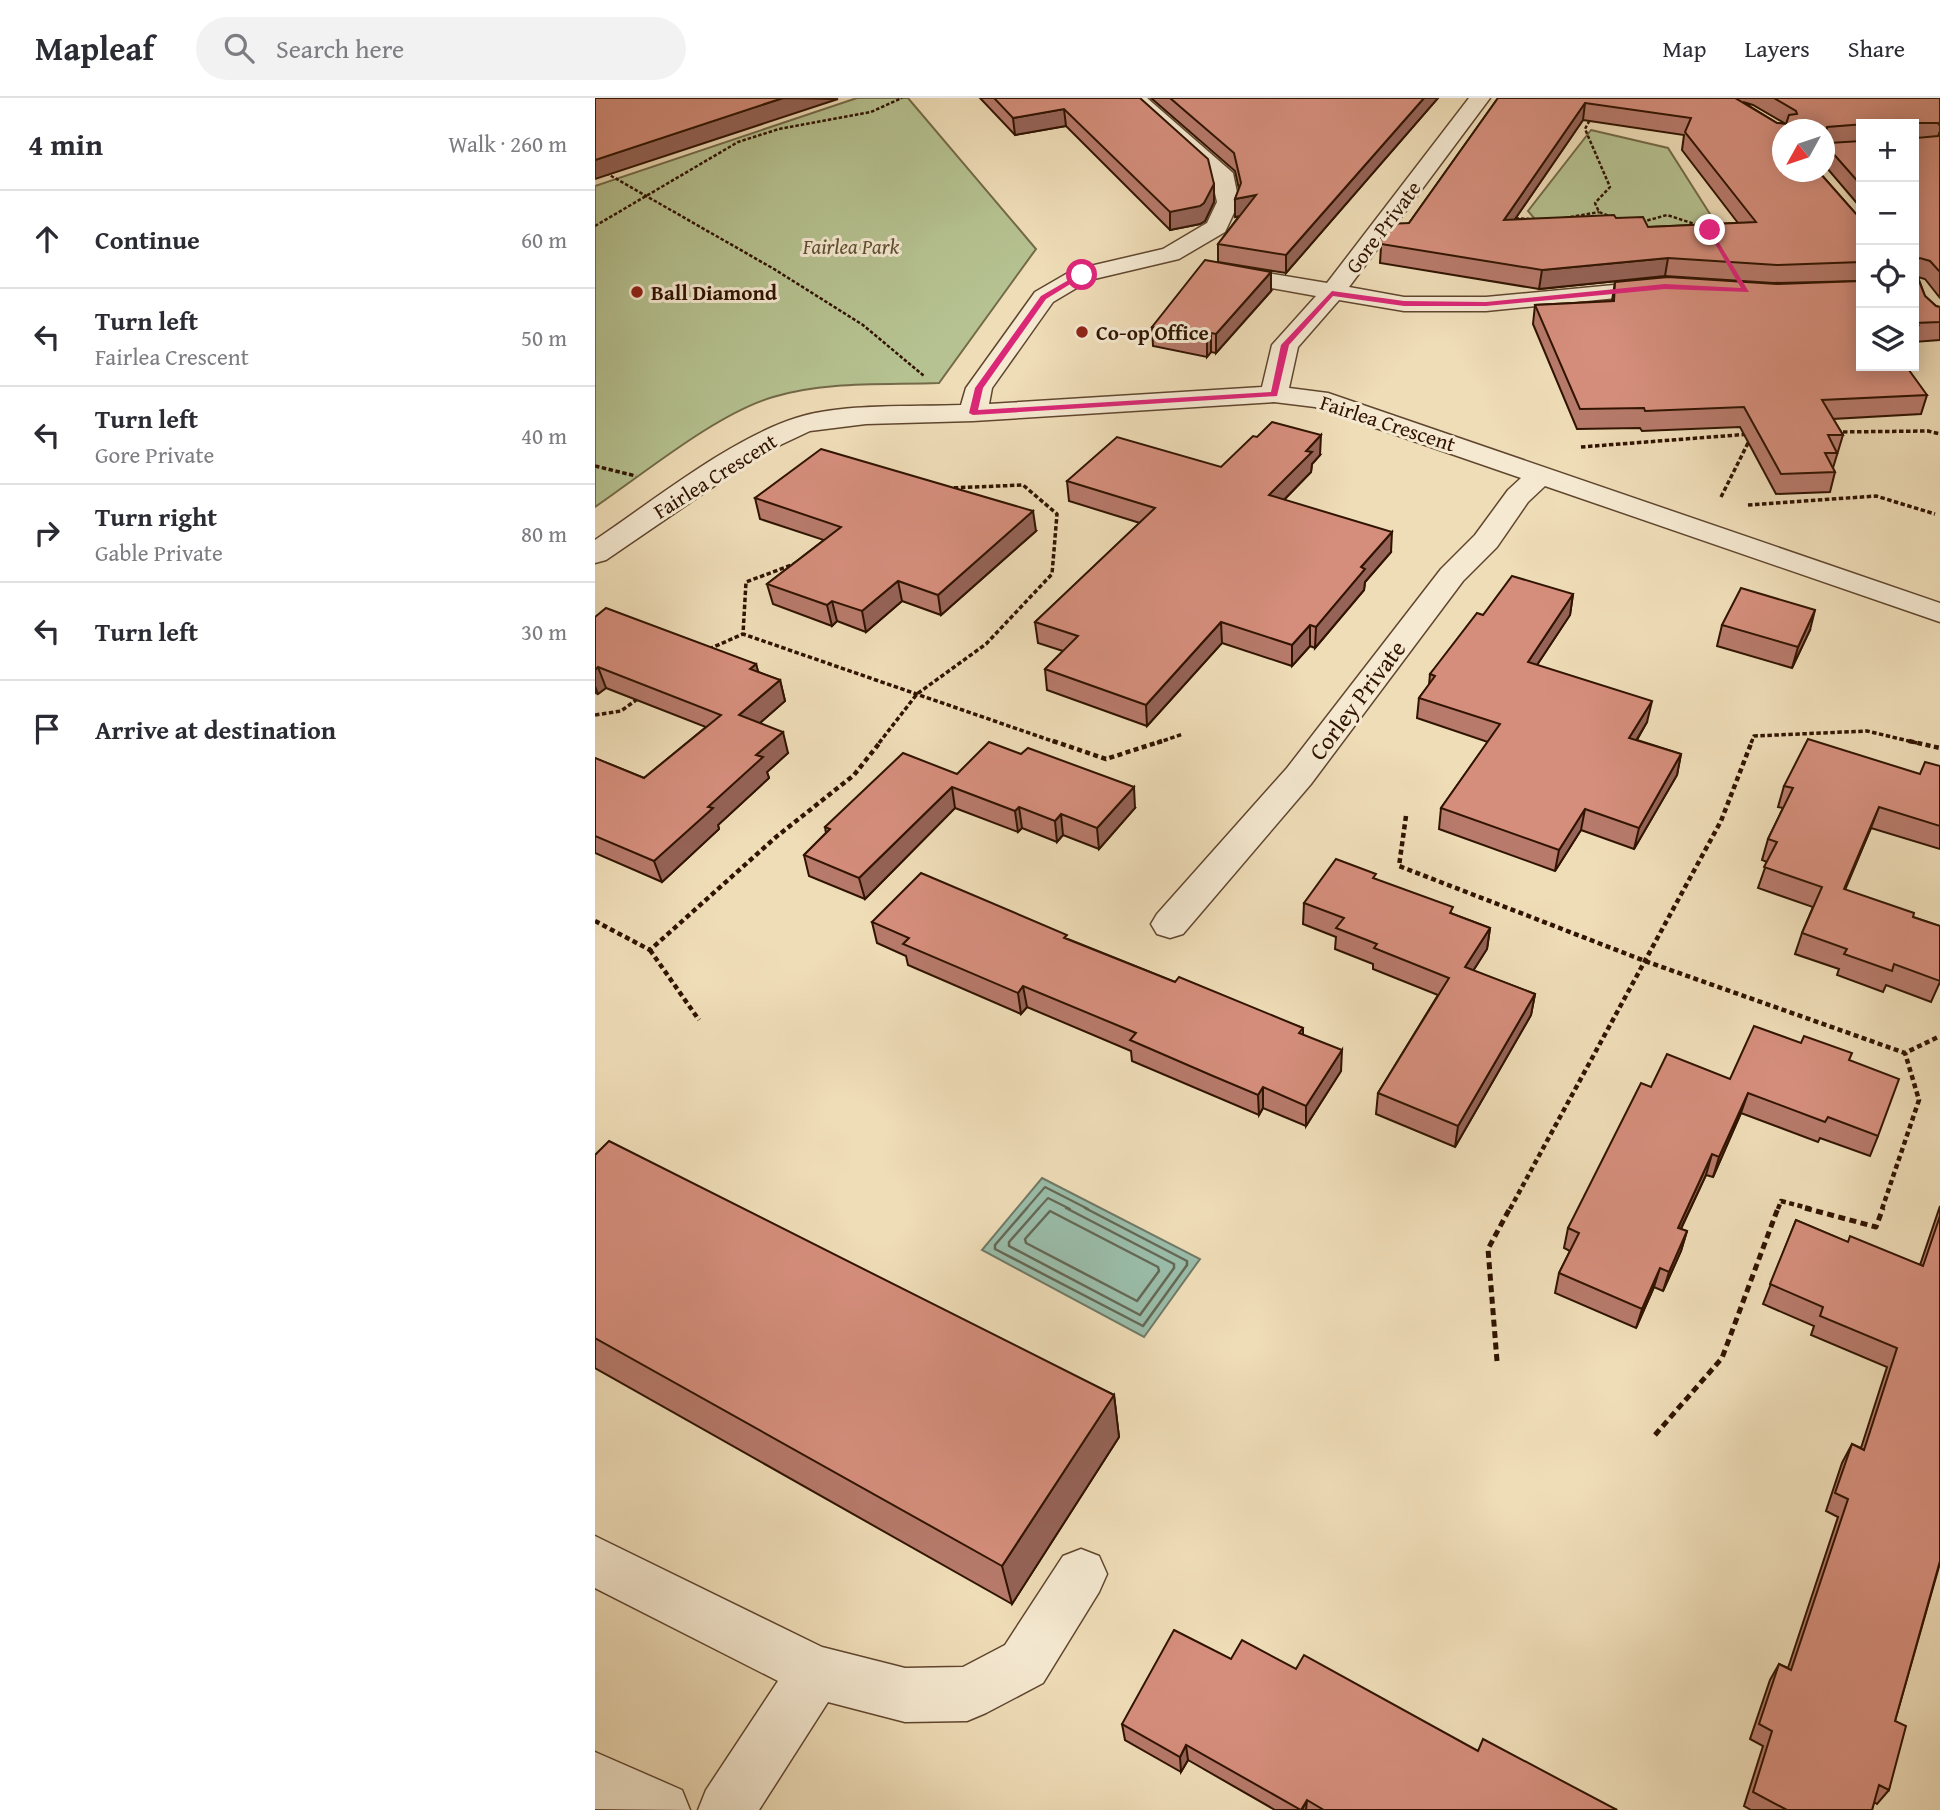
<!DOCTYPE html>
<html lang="en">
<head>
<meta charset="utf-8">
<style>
	:root { --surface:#fff; --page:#f2f2f3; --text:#2b2b33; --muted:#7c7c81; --line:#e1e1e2 }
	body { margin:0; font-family:"Gentium Book Plus",serif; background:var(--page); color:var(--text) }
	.controls { position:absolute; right:21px; top:21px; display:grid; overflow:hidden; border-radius:0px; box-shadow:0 4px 18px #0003 }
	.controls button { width:63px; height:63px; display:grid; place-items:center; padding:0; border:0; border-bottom:2px solid var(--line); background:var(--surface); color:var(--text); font:35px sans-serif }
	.compass { position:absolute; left:1177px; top:21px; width:63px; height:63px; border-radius:50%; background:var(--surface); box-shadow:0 4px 18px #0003; rotate:230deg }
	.stop { position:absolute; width:21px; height:21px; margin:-16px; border:5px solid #db2777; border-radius:50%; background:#fff }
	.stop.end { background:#db2777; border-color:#fff; box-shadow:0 2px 7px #0008 }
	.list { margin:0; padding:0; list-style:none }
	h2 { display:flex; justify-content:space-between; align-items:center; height:91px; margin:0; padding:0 28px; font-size:30px }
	h2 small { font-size:23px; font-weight:400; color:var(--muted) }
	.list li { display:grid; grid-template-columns:46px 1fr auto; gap:21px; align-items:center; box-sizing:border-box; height:98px; padding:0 28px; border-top:2px solid var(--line) }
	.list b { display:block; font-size:26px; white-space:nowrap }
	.list p { margin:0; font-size:23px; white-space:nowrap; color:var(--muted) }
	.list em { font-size:23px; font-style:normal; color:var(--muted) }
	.icon { flex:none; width:38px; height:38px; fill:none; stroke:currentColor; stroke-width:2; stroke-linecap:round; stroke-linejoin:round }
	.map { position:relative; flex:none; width:1345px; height:1712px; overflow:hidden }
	header { display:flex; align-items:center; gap:42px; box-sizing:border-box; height:98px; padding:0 35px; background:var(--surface); border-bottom:2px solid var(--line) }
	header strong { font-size:33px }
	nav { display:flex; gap:38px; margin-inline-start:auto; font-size:24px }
	.search { width:490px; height:63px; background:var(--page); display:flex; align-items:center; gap:18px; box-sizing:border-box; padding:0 24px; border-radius:38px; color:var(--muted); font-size:26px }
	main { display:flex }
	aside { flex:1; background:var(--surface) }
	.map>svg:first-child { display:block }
	.green { fill:#b6c291; stroke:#736a48; stroke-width:2 }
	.water { fill:#9abdaa; stroke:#707966; stroke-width:2 }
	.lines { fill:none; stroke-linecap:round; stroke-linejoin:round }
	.shore-far1 { stroke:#656855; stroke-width:2 }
	.shore { stroke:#656855; stroke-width:2.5 }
	.minor-casing { stroke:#60462e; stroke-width:3 }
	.path-far3 { stroke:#301300; stroke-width:2.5; stroke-dasharray:3.5 2; stroke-linecap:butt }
	.path-far2 { stroke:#301300; stroke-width:3.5; stroke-dasharray:4.5 2.5; stroke-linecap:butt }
	.path-far1 { stroke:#301300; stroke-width:4.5; stroke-dasharray:5 3.5; stroke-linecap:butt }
	.path { stroke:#301300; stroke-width:5; stroke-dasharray:7 4.5; stroke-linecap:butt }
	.minor { fill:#f5e9d1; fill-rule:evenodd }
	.wall { fill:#b77a6b; stroke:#301300; stroke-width:2; fill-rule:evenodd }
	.shaded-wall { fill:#956357; stroke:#301300; stroke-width:2 }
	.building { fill:#d58e7c; stroke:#301300; stroke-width:2; fill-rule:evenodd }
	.route { fill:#db2777 }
	.poi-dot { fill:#8f2418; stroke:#f5e9d1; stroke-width:2.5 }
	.labels { text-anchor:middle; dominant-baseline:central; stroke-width:6; stroke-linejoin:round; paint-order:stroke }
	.far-street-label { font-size:21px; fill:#301300; stroke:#f5e9d1 }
	.far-park-label { font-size:21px; font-style:italic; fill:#5f5033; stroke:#f5e9d1 }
	.far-poi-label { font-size:21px; font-weight:bold; fill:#301300; stroke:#f5e9d1; text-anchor:start }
	.street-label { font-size:24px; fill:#301300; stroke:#f5e9d1 }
</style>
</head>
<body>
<header>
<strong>Mapleaf</strong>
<div class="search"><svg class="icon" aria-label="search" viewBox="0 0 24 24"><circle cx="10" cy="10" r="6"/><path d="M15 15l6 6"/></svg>Search here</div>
<nav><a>Map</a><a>Layers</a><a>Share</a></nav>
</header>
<main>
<aside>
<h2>4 min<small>Walk · 260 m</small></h2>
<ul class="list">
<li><svg class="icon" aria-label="ahead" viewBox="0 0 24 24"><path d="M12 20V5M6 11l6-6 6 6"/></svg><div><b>Continue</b></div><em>60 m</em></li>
<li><svg class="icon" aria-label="left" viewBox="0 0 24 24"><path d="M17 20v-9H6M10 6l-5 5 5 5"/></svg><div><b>Turn left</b><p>Fairlea Crescent</p></div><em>50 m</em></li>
<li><svg class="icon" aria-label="left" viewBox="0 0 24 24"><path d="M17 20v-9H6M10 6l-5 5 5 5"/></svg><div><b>Turn left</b><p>Gore Private</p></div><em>40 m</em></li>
<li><svg class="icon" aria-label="right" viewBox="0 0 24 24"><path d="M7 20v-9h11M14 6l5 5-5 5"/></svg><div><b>Turn right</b><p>Gable Private</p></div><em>80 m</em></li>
<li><svg class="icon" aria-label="left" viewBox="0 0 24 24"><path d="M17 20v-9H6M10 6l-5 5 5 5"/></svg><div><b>Turn left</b></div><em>30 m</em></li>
<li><svg class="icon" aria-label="arrive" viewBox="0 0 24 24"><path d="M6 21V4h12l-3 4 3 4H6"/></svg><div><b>Arrive at destination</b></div></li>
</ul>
</aside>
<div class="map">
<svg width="1345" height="1712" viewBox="0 0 1345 1712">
	<rect width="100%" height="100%" fill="#efddb8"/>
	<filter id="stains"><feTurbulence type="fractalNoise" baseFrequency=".00286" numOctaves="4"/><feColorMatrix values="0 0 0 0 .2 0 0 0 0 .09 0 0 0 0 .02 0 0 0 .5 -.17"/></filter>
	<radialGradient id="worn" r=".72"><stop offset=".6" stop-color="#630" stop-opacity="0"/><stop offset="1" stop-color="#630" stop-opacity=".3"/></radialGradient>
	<g class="green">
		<path d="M262 0H313L441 151 344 285C290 287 230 283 178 299 121 316 51 374 0 409V88Z"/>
		<polygon points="996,32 1073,50 1122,127 1052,132 944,126 933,113"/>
	</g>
	<polygon class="water" points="447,1080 605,1161 549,1239 387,1152"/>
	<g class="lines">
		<g class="shore-far1">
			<polyline points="431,1111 450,1089 493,1111"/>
			<polyline points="443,1111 453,1100 475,1111"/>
		</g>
		<g class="shore">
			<polyline points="432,1110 400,1147 400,1151 548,1228 592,1167 592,1163 490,1110"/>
			<polyline points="444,1110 414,1144 414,1148 545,1217 579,1170 579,1166 471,1110"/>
			<polygon points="455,1113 563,1169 564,1173 542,1203 431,1145 430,1141"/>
		</g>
		<g class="minor-casing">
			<g id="minor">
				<path d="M530 0H552L638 75 644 104 630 134 584 161 495 182 458 204 397 290 394 306 667 289 677 247 721 198 616 179 613 174 616 169 625 167 732 185 874 0H895L754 189 809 199H891L1072 182 1081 184 1084 189 1081 194 891 213H809L744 202 703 249 694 290 733 295 1345 505V524L950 388 933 404 902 449 868 483 716 686 588 836 575 840 562 836 556 826 562 816 692 670 846 471 880 437 913 392 926 380 720 309 679 304 378 323 271 326 215 333 166 356 11 462 0 465V442C58 403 135 341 201 320 246 305 318 309 366 307L371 290 440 194 478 172 568 151 612 125 622 104 616 77Z"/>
				<polygon points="0,1438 227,1549 310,1570 368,1569 410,1547 468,1458 486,1451 504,1458 512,1476 504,1494 448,1585 391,1615 372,1623 310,1624 233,1604 164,1712 103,1712 111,1692 183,1583 0,1490"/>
				<polygon points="0,1654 87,1692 95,1712 0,1711"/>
			</g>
		</g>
		<g class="path-far3">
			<polyline points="997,18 990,31 1015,89 1000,105 1004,114 1017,119"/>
			<polyline points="11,75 179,171 268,227 329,278"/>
			<polyline points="915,120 934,121"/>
			<polyline points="970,120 1004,114"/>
			<polyline points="1047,124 1072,117 1112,130"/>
			<polyline points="0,128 143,44 184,31 276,14 307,0"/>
		</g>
		<g class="path-far2">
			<polyline points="1241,334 1333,333 1345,336"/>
			<polyline points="986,349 1155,336"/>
			<polyline points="0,368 41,378"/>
			<polyline points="1126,399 1155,341"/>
			<polyline points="1153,407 1281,398 1340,416"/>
			<polyline points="202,465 151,484 148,536 463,645"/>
			<polyline points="114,551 148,536"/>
			<polyline points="0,617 26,613 44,600"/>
			<polyline points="284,645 322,596 391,546 457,476 462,416 428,387 355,390"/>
			<polyline points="562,645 588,636"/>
			<polyline points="1156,645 1159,638 1272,633 1322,645"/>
		</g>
		<g class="path-far1">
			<polyline points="458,643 511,661 567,643"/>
			<polyline points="1314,643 1345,650"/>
			<polyline points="811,718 804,768 1050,863 1310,955 1345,938"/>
			<polyline points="0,823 55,852 181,739 259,677 286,643"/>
			<polyline points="55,852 104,922"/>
			<polyline points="915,1111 1126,723 1157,643"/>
			<polyline points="1183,1111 1186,1103 1217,1111"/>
			<polyline points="1287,1111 1324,1002 1310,955"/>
		</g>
		<g class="path">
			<polyline points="1210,1110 1281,1129 1288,1110"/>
			<polyline points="902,1263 893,1151 915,1110"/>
			<polyline points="1060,1337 1127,1260 1183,1110"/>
		</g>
		<use href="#minor" class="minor"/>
	</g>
	<g class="wall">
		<polygon points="385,0 545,0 619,104 610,123 605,126 575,132 471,28 420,37"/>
		<polygon points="556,0 843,0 691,175 623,164 623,146 644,118 640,119 640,101 644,91 640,73"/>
		<path d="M903 0H1345V200L1330 181 1323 179 1330 198 1341 208 1345 209V242L1319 244V26H1266V110L1232 70H1229V32H1187L1261 116 1266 118V183L1178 185 1070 178 944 191 785 165 787 132 814 125ZM1148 4 1158 7 1191 26 1182 25ZM988 22 1089 37 1087 52 1143 125 1053 129 1021 120 920 121Z"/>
		<polygon points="1020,184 1182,186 1266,268 1332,297 1326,316 1238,321 1248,337 1238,370 1240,374 1235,394 1181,396 1145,329 1047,333 1045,330 982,331 938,226 940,207 1017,203"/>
		<polygon points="676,193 621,255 616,254 612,259 558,248 557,229"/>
		<polygon points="725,357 717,366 716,374 689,402 796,454 770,484 769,492 720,550 715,548 697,568 627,545 552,628 452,592 450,571 468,553 443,545 440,524 545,425 474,403 472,383 626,369"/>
		<polygon points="160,400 441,433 346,517 307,503 271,534 242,523 237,528 178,506 172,486 229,442 165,421"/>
		<polygon points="978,496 975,517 942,567 1052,624 1042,642 1086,656 1082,677 1039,751 986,732 960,773 844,731 846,710 893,644 822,620 824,600 834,587 835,576 888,517"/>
		<polygon points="0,519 161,566 163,574 185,582 190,603 165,625 193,655 172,674 174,680 123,727 124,731 67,784 0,755 0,660 49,680 111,629 11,590 3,596 0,595"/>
		<polygon points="1127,527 1215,532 1197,570 1122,548"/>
		<polygon points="1345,668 1345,751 1276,730 1250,792 1318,819 1345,828 1345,884 1336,904 1291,887 1288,894 1242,877 1244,871 1200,856 1207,835 1218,809 1163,790 1172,764 1167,762 1173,741 1188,710 1183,709 1189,688 1325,676"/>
		<polygon points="362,676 540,710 504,751 468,737 462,744 427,730 423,734 360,710 270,801 214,778 209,757 231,735 230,729"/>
		<polygon points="780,781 858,816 895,830 892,851 878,873 940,896 936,917 860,1049 781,1016 783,995 843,897 778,871 778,866 740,851 741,839 708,826 709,805"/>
		<polygon points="277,824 473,841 580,884 708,930 708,937 746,973 711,1028 668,1010 664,1017 537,963 536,953 432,909 426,916 313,867 311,858 282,845"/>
		<polygon points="1254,962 1283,1038 1275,1058 1225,1040 1223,1044 1146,1015 1118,1079 1111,1077 1086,1131 1092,1133 1086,1153 1068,1193 1059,1189 1041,1230 960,1195 964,1175 975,1153 969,1150 973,1130 1056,989 1135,981"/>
		<polygon points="0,1057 519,1297 524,1339 417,1506 0,1270"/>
		<polygon points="1345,1108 1345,1465 1300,1623 1294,1692 1282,1706 1279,1704 1277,1712 1156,1712 1149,1708 1168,1648 1155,1641 1175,1582 1184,1566 1193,1570 1243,1419 1231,1413 1247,1365 1257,1346 1266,1350 1292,1269 1216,1237 1219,1228 1168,1206 1201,1122 1252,1144 1325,1167"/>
		<polygon points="636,1561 701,1571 883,1653 1022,1712 680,1712 593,1662 586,1674 530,1642 527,1626"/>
	</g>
	<g class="shaded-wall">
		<polygon points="188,0 243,1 0,81 0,62"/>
		<polygon points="829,0 843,0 691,175 691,157"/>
		<polygon points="990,5 988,22 907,140 909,122"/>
		<polygon points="469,11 471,28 420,37 418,20"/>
		<polygon points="619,86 619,104 610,123 605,126 575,132 575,114"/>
		<polygon points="661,97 661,115 640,119 640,101"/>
		<polygon points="1073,160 1070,178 944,191 947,172"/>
		<polygon points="676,174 676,193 621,255 621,236"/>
		<polygon points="616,235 616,254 612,259 612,240"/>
		<polygon points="726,337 725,357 717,366 716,374 674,417 674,397 711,353"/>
		<polygon points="438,413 441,433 346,517 343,497"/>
		<polygon points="797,434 796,454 770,484 769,492 720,550 721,529 766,469"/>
		<polygon points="303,483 307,503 271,534 267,513"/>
		<polygon points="978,496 975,517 930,585 933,564"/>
		<polygon points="237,503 242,523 237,528 232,507"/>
		<polygon points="1220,512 1215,532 1197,570 1203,549"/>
		<polygon points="626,524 627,545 552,628 551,607"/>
		<polygon points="715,527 715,548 697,568 697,547"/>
		<polygon points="161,566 167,587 155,571"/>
		<polygon points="3,569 11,590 3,596 0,588 0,572"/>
		<polygon points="185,582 190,603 150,638 144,617"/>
		<polygon points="1057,603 1052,624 1030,661 1034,640"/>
		<polygon points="188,634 193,655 172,674 174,680 123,727 124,731 67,784 59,763 113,709 161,657"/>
		<polygon points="1086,656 1082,677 1039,751 1044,730"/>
		<polygon points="357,689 360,710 270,801 264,780"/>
		<polygon points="539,689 540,710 504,751 502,730"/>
		<polygon points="424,709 427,730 423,734 420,713"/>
		<polygon points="1284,709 1276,730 1241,812 1249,791"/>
		<polygon points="990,711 986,732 960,773 964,752"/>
		<polygon points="466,716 468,737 462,744 460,723"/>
		<polygon points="895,830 892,851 867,890 870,869"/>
		<polygon points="428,888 432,909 426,916 423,895"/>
		<polygon points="940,896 936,917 860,1049 863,1028"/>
		<polygon points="747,952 746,973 711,1028 711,1008"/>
		<polygon points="668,989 668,1010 664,1017 663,997"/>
		<polygon points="1153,995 1146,1015 1118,1079 1124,1059"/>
		<polygon points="1117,1056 1111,1077 1077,1149 1083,1130"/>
		<polygon points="1092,1133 1086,1153 1068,1193 1074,1174"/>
		<polygon points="1065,1170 1059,1189 1041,1230 1047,1211"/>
		<polygon points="519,1297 524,1339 417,1506 407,1468"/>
		<polygon points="591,1647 593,1662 586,1674 585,1659"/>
		<polygon points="712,1702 711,1712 707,1712"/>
	</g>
	<g class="building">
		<polygon points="0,0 188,0 0,62"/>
		<polygon points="399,0 545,0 613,61 619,86 609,105 605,108 575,114 469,11 418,20"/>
		<polygon points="575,0 829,0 691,157 623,146 661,97 640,101 646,85 639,55"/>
		<path d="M903 0H1140L1182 25 1191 26 1194 17 1202 16 1201 13 1179 0H1345V28L1343 25H1322V40L1343 38 1345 33V174L1335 163 1325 160 1322 162V178L1330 198 1341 208 1345 209V224L1321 225 1323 227H1319V26H1270L1232 29 1231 42 1234 45 1266 43V87L1236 53H1229V32H1187V74H1224L1261 116 1266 118V164L1182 167 1073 160 947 172 786 146 787 132 792 126 814 125ZM990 5 1096 20 1090 34 1161 124 1053 129 1048 119 1021 120 1019 117 909 122Z"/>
		<polygon points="610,162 676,174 621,236 616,235 612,240 557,229"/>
		<polygon points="1073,179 1182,186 1266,183 1266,268 1311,268 1332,297 1227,302 1248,337 1233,337 1242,355 1230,355 1240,374 1186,376 1149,309 1050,313 1049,310 985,311 940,207 1019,203 1020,184"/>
		<polygon points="677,324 726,337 711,353 717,354 674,397 797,434 766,469 770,471 721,529 715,527 697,547 626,524 551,607 450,571 483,538 440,524 560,410 472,383 522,339 626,369 658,338 662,339"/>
		<polygon points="226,351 438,413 343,497 303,483 267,513 237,503 232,507 172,486 246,429 160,400"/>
		<polygon points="917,478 978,496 933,564 1057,603 1034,640 1086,656 1044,730 990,711 964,752 846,710 905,626 824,600 840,578 835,576 882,515 888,517"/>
		<polygon points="1146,490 1220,512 1203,549 1127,527"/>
		<polygon points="11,510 161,566 155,571 185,582 144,617 188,634 161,657 168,659 113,709 118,710 59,763 0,738 0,660 49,680 126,617 3,569 0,572 0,519"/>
		<polygon points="1213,641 1325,676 1330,664 1345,668 1345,728 1284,709 1249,791 1319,815 1318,819 1345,828 1345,883 1299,866 1297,873 1249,856 1252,851 1207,835 1227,789 1169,769 1182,744 1173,741 1198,690 1189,688"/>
		<polygon points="394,644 426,656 433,650 539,689 502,730 466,716 460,723 424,709 420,713 357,689 264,780 209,757 235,731 230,729 308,655 362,676"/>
		<polygon points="741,761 781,776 778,780 858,809 855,815 895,830 870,869 940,896 863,1028 783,995 854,880 779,850 782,846 741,830 749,820 709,805"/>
		<polygon points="326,775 472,837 469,840 580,884 584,879 708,930 704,935 747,952 711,1008 668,989 663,997 618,978 535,942 541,935 428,888 423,895 308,846 314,840 277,824"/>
		<polygon points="1159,928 1206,945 1209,938 1257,955 1254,962 1304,981 1283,1038 1233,1019 1230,1024 1153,995 1124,1059 1117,1056 1083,1130 1092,1133 1074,1174 1065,1170 1047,1211 964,1175 984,1135 973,1130 1046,985 1056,989 1072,956 1135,981"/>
		<polygon points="14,1043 519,1297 407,1468 0,1240 0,1057"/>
		<polygon points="1345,1118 1345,1463 1300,1623 1311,1628 1294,1692 1284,1687 1277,1712 1192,1712 1158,1694 1177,1633 1164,1626 1184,1566 1196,1572 1253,1401 1240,1395 1257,1346 1269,1352 1302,1250 1225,1218 1228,1209 1175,1186 1201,1122 1253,1144 1255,1138 1328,1168"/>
		<polygon points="579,1532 636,1561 647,1542 701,1571 709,1557 883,1653 888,1641 1022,1712 729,1712 712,1702 706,1712 591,1647 585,1659 527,1626"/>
	</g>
	<polygon class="route" points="1115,130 1154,194 1070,191 891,208 809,208 738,198 694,247 682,298 378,317 374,315 380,290 446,198 484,176 490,177 451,201 388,290 383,312 676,294 686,247 737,193 809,203 891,204 1070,186 1146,190 1112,132"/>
	<g class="poi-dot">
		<circle cx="42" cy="194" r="7"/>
		<circle cx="487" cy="234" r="7"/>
	</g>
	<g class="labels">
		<g class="far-street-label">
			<text transform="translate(788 129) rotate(-53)">Gore Private</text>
			<text transform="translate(793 325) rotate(18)">Fairlea Crescent</text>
			<text transform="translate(120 378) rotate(-32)">Fairlea Crescent</text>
		</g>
		<g class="far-park-label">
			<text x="256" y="148">Fairlea Park</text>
		</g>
		<g class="far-poi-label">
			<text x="56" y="194">Ball Diamond</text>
			<text x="501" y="234">Co-op Office</text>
		</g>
		<g class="street-label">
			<text transform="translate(762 602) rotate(-53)">Corley Private</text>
		</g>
	</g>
	<rect width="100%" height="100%" filter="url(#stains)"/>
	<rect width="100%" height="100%" fill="url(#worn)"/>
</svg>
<div class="controls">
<button>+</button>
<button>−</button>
<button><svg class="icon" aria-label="locate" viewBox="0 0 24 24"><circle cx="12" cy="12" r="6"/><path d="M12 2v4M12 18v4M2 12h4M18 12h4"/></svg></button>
<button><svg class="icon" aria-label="layers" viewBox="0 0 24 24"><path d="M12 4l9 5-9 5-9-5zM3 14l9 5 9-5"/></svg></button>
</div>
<svg class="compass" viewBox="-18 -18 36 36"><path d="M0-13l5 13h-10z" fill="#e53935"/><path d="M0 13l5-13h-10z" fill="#7c7c81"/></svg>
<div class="stop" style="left:487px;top:177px"></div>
<div class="stop end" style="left:1115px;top:132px"></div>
</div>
</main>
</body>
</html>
